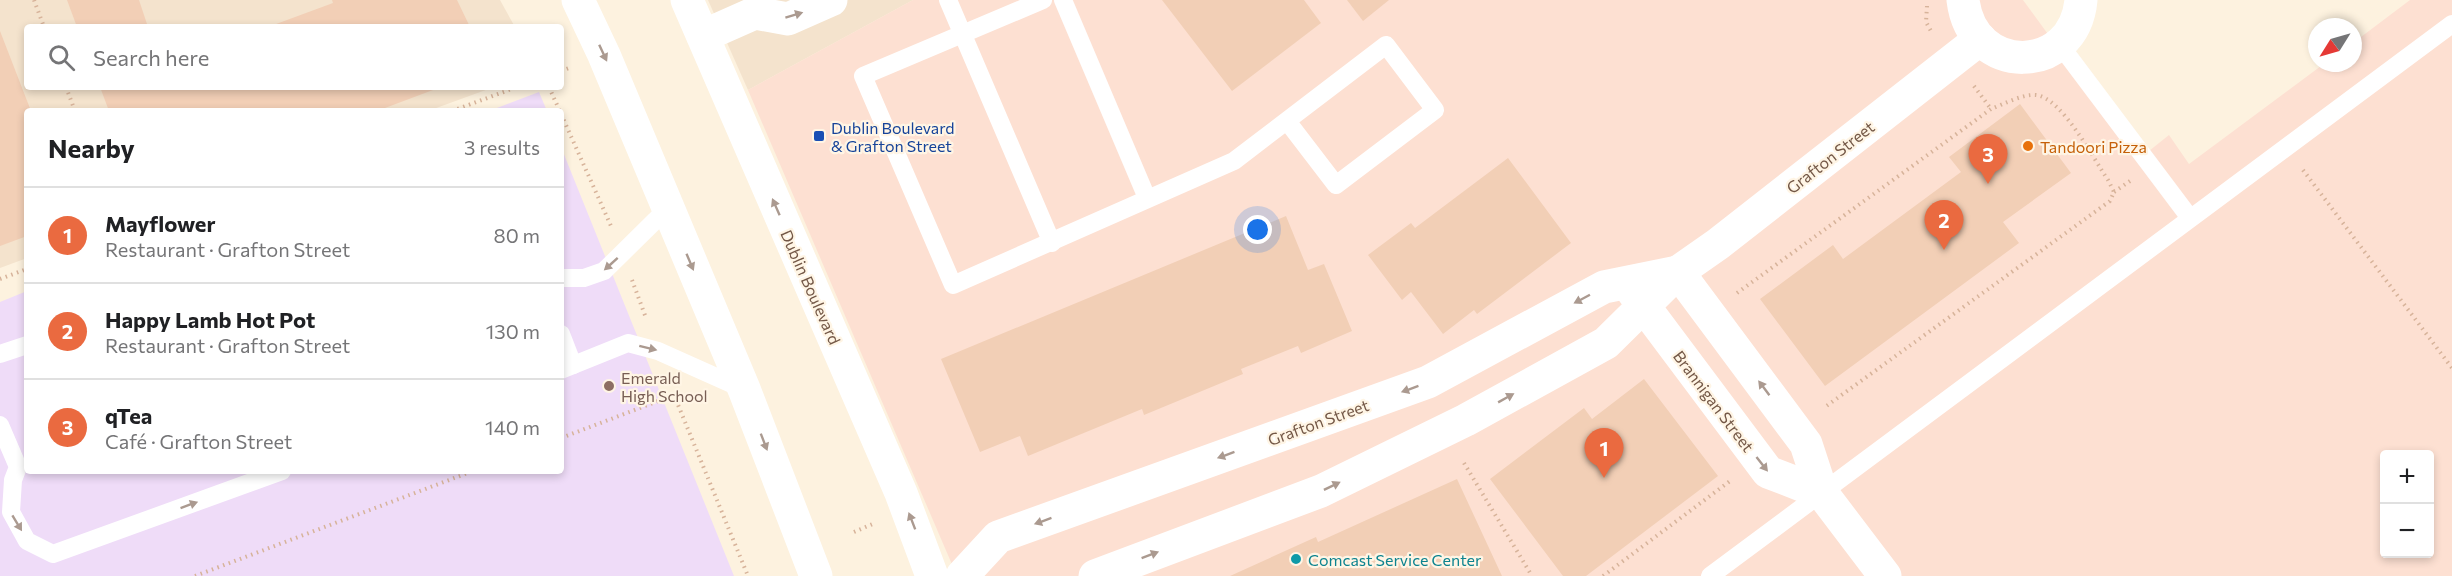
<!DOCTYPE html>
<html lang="en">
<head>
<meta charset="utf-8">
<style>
	:root { --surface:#fff; --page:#f6f6f6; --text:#202124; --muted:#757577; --line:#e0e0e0; --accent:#ea6a40 }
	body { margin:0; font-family:Commissioner,sans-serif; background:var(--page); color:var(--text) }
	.controls { position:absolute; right:18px; bottom:18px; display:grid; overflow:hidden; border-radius:6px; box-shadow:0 3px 9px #0003 }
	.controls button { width:54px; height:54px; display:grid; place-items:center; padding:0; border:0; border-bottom:2px solid var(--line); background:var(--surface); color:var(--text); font:30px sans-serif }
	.compass { position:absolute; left:2308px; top:18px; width:54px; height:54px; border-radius:50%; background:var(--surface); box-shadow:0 3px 9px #0003; rotate:233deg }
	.you { position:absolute; left:1258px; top:230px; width:21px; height:21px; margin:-15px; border:4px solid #fff; border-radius:50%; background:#1a73e8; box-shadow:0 0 0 9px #1a73e833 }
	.badge { display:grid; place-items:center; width:39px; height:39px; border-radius:50%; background:var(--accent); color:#fff; font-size:20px; font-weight:700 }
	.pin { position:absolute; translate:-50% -50px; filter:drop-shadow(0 2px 3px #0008) }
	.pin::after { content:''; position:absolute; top:32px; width:21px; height:18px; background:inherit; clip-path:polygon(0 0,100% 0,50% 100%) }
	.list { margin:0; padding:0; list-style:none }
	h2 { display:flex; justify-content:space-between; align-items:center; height:78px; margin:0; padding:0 24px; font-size:26px }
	h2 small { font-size:20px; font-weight:400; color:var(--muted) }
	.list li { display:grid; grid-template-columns:39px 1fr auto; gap:18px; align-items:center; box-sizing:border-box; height:96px; padding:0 24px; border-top:2px solid var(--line) }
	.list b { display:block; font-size:22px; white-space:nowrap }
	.list p { margin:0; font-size:20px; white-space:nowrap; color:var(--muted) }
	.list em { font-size:20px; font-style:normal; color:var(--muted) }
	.icon { flex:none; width:33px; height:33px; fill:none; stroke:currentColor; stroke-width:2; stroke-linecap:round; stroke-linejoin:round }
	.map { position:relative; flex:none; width:2452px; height:576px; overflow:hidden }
	.search { position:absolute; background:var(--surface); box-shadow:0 3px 9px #0003; left:24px; top:24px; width:540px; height:66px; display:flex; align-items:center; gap:15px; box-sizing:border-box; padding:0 21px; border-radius:6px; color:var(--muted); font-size:22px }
	.panel { position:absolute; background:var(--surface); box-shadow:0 3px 9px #0003; left:24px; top:108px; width:540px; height:366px; border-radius:6px }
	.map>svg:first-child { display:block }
	.residential { fill:#f4e3cd }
	.commercial { fill:#fde0d2; fill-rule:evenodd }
	.education { fill:#efdcf8 }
	.building { fill:#f2cfb6 }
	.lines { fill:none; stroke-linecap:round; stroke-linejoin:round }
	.path { stroke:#d7b39a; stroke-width:4; stroke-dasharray:1.5 4.5; stroke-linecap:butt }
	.service { stroke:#fff; stroke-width:18 }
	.minor { stroke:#fff; stroke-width:33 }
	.secondary { stroke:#fff; stroke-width:33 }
	.oneway { fill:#ab9a90 }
	.transit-dot { fill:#1a4fb4; stroke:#fff5e5; stroke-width:2 }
	.food-dot { fill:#e8710a; stroke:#fff5e5; stroke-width:2 }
	.education-dot { fill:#8d6e63; stroke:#fff5e5; stroke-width:2 }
	.culture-dot { fill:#0f9aa8; stroke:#fff5e5; stroke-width:2 }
	.labels { text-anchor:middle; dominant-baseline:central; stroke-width:4.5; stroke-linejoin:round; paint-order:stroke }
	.transit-label { font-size:16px; fill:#164399; stroke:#fff5e5; text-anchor:start }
	.food-label { font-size:16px; fill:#c56008; stroke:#fff5e5; text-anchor:start }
	.street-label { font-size:16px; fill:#735746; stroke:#fff5e5 }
	.education-label { font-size:16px; fill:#785e54; stroke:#fff5e5; text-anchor:start }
	.culture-label { font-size:16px; fill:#0d838f; stroke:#fff5e5; text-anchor:start }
</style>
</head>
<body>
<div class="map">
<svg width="2452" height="576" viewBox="0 0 2452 576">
	<rect width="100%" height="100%" fill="#fdf2df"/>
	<g class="residential">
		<polygon points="0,0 500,0 515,27 27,27 27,87 494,87 428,111 27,111 27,258 0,268"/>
		<polygon points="708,0 913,0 748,90"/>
	</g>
	<path class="commercial" d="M913 0H2023L2139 159 2169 135 2189 164 2325 63H2353V43L2410 0H2452V576H957L748 90ZM2384 454H2430V554H2384Z"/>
	<g class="education">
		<polygon points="539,92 547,111 489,111"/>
		<polygon points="561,147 734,576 0,576 0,302 27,291 27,471 561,471"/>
	</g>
	<g class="building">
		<polygon points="67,0 139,0 148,27 77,27"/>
		<polygon points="332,0 457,0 470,27 268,27 333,3"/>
		<polygon points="1162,0 1304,0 1321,23 1232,91"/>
		<polygon points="1347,0 1389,0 1363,21"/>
		<polygon points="0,31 31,111 27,111 27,236 0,246"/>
		<polygon points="100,87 441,87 377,111 109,111"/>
		<polygon points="2020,104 2071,173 2003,222 2019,243 1825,386 1760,299 1833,245 1843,259 1961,172 1949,157"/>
		<polygon points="1508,158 1571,243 1477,314 1474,310 1443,334 1411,292 1402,300 1368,255 1411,223 1415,228"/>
		<polygon points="1286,216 1308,270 1324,264 1352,331 1301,353 1298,346 1241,369 1243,374 1144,415 1142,409 1028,456 1020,436 980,452 941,359"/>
		<polygon points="1644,379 1718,476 1586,576 1563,576 1490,479 1584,408 1592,419"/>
		<polygon points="1457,479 1502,576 1230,576 1316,537 1318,542"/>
	</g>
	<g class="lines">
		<g class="path">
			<polyline points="34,0 44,27"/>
			<polyline points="1927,6 1926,22 1932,33"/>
			<polyline points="561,71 572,67"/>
			<polyline points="1974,86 1991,109"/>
			<polyline points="66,87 75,111"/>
			<polyline points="549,87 611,226"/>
			<polyline points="452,111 517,87"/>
			<polyline points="2303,170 2452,368"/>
			<polyline points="2114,192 2130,181"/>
			<polyline points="0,279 27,269"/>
			<polyline points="632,280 646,318"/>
			<path d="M1737 293 1991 109C2004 104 2022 94 2036 95 2062 98 2093 158 2108 180L2114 192 2110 201 1825 407"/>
			<polyline points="561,438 674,395 748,576"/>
			<polyline points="1464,463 1532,576"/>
			<polyline points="854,532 875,523"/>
			<polyline points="195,576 473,471"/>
			<polyline points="1603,576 1730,481"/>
		</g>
		<g class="service">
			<polyline points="948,0 1052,243"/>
			<polyline points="1043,0 863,76 953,285 1234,161 1386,45 1435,110 1336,185 1287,121"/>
			<polyline points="1063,0 1147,198"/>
			<polyline points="2060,45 2190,218"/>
			<polyline points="561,278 584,278 604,271 668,208"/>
			<polyline points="561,334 573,365"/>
			<polyline points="0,354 27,345"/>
			<polyline points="561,370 628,343 658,351 743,389"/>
			<polyline points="0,425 18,467 13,480 11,512 27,541 53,554 282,471"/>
			<polyline points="1710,576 2452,24"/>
		</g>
		<g class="minor">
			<path d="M1963 0C1972 77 2074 76 2081 0"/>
			<polyline points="703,36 755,13 788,19 831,0"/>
			<polyline points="1678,272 1806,444 1822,493 1885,576"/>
			<polyline points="1631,289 1768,472 1822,493"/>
			<polyline points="962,576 998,537 1428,382 1604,287 1678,272"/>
			<polyline points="1095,576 1321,491 1466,420 1606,343 1678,272 1718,244 1980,39"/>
		</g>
		<g class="secondary">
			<polyline points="578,0 604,55 744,389 816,576"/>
			<polyline points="687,0 901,493 932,576"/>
		</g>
	</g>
	<defs><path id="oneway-solid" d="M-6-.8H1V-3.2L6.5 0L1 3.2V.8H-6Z" transform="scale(1.5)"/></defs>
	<g class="oneway">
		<use href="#oneway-solid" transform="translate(794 15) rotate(-17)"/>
		<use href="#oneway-solid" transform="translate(603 53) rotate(65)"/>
		<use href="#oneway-solid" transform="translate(776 207) rotate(-114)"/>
		<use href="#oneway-solid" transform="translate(690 262) rotate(67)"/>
		<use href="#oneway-solid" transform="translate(611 264) rotate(138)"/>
		<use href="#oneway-solid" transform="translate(1582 299) rotate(152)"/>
		<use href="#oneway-solid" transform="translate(648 348) rotate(14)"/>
		<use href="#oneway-solid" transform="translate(1764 388) rotate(-127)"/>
		<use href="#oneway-solid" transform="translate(1410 389) rotate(160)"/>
		<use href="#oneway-solid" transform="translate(1506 398) rotate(-29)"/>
		<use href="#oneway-solid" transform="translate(764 442) rotate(69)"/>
		<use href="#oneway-solid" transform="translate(1226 455) rotate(160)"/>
		<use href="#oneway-solid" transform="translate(1762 464) rotate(52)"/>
		<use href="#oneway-solid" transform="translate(1332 486) rotate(-26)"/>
		<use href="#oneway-solid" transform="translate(189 505) rotate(-20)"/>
		<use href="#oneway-solid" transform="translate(912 521) rotate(-111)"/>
		<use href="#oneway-solid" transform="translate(1043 521) rotate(160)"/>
		<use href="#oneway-solid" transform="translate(17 523) rotate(59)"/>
		<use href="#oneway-solid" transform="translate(1150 555) rotate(-21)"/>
	</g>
	<rect class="transit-dot" x="813" y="130" width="12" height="12" rx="3"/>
	<circle class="food-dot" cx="2028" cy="146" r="6"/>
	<circle class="education-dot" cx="609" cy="386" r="6"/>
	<circle class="culture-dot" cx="1296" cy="559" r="6"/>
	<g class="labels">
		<g class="transit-label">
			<text x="831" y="127">Dublin Boulevard<tspan x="831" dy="18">&amp; Grafton Street</tspan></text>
		</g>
		<g class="food-label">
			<text x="2040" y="146">Tandoori Pizza</text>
		</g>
		<g class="street-label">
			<text transform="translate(1830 157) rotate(-38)">Grafton Street</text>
			<text transform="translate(811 287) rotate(66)">Dublin Boulevard</text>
			<text transform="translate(1714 401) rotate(53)">Brannigan Street</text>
			<text transform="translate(1318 422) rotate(-20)">Grafton Street</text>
		</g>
		<g class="education-label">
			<text x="621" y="377">Emerald<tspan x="621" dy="18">High School</tspan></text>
		</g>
		<g class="culture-label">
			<text x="1308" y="559">Comcast Service Center</text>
		</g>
	</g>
</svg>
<div class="controls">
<button>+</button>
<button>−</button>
</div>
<svg class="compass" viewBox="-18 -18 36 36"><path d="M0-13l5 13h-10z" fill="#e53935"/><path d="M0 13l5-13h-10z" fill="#757577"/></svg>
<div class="you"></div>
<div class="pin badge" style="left:1604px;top:478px">1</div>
<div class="pin badge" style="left:1944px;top:250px">2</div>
<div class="pin badge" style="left:1988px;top:184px">3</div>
<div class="search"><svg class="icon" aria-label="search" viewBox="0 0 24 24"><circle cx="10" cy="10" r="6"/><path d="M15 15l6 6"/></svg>Search here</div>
<section class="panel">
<h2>Nearby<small>3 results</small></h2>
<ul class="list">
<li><span class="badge">1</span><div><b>Mayflower</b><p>Restaurant · Grafton Street</p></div><em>80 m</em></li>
<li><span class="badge">2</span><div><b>Happy Lamb Hot Pot</b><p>Restaurant · Grafton Street</p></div><em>130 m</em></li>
<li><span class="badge">3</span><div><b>qTea</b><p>Café · Grafton Street</p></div><em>140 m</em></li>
</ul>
</section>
</div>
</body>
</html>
